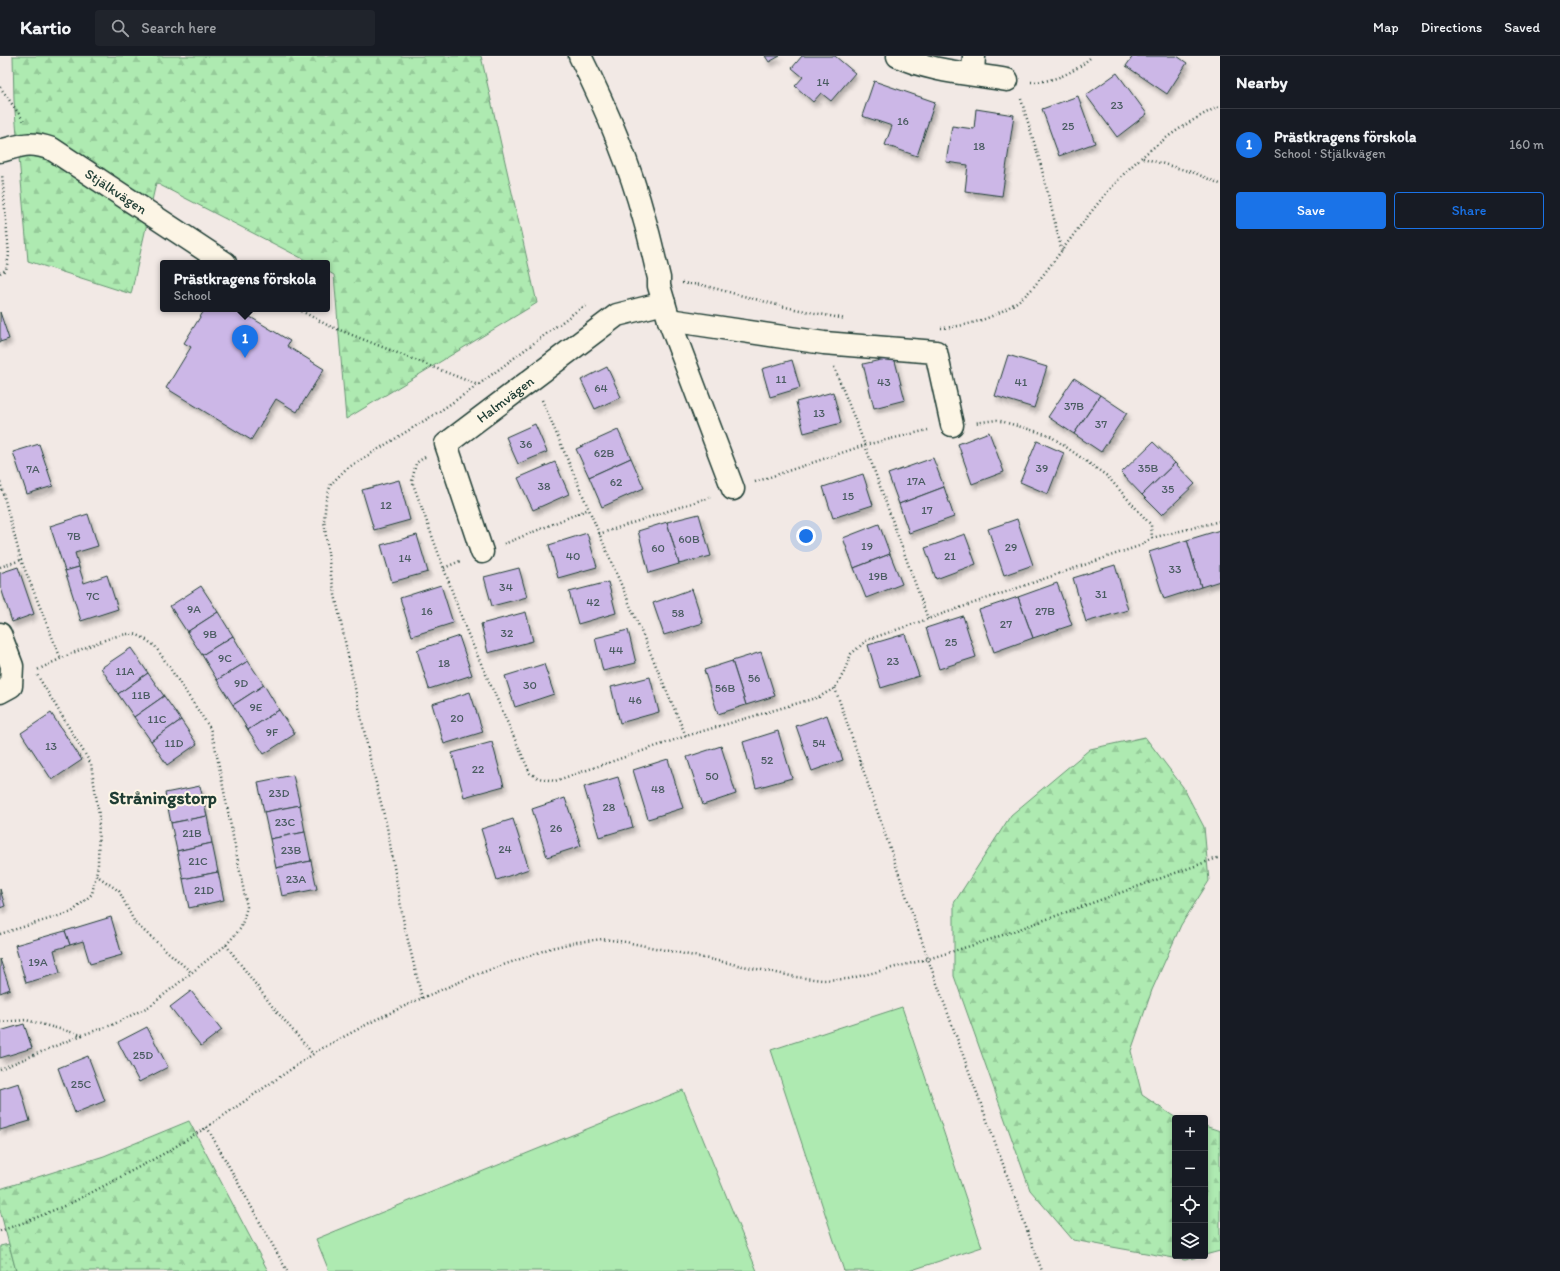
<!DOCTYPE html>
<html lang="en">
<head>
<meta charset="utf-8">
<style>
	:root { --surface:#171b24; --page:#20242c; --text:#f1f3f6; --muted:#9ea1a6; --line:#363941; --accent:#1a73e8 }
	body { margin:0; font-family:Itim,sans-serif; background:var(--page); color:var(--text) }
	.controls { position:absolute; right:12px; bottom:12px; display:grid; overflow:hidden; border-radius:4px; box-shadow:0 2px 6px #0003 }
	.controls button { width:36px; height:36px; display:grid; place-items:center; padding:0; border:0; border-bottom:1px solid var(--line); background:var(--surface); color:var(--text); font:20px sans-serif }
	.you { position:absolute; left:806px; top:480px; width:14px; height:14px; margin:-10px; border:3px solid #fff; border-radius:50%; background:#1a73e8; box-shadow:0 0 0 6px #1a73e833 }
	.badge { display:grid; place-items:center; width:26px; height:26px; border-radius:50%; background:var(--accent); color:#fff; font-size:13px; font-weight:700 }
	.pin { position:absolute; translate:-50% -33px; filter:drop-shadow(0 1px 2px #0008) }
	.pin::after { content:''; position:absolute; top:21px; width:14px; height:12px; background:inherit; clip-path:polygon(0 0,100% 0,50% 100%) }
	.popup { position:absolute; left:160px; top:204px; width:170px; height:52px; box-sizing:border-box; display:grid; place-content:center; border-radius:4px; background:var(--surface); filter:drop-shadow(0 1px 3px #0005); font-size:13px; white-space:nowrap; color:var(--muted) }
	.popup b { font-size:15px; color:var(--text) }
	.popup::after { content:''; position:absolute; left:50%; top:100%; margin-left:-8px; border:8px solid transparent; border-top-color:var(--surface) }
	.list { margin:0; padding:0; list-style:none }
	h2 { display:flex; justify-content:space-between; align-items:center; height:52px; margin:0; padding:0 16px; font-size:17px }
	h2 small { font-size:13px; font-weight:400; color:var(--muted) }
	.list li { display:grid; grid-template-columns:26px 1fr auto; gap:12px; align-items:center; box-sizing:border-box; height:72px; padding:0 16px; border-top:1px solid var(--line) }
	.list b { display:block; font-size:15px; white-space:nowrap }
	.list p { margin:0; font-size:13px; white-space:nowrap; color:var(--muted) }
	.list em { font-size:13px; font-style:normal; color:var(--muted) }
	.actions { display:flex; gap:8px; padding:12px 16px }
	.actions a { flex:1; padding:9px 0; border:1px solid var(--accent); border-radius:4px; text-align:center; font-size:14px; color:var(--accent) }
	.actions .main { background:var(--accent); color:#fff }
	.icon { flex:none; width:22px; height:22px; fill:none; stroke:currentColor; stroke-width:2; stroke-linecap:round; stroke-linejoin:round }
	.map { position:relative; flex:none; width:1220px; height:1215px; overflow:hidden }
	header { display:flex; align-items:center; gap:24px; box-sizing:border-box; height:56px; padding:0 20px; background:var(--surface); border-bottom:1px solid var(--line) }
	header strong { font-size:19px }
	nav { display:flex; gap:22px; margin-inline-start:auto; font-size:14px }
	.search { width:280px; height:36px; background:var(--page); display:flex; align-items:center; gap:10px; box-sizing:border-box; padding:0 14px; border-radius:4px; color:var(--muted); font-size:15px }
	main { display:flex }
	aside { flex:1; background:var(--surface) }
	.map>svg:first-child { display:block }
	.grass { fill:url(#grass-dots); stroke:#669472 }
	.forest { fill:url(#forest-firs); stroke:#669472 }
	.pitch { fill:#aeeab1; stroke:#669472 }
	.building { fill:#ccb7e7; stroke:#1f3d34; filter:url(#shadow) }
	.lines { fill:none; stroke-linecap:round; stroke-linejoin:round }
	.minor-casing { stroke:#1f3d34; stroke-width:25 }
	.path { stroke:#1f3d34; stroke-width:2.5; stroke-dasharray:1 3; stroke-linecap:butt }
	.minor { stroke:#fcf5e5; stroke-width:22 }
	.labels { text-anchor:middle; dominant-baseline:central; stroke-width:4; stroke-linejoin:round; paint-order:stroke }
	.number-label { font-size:12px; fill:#4a5c61 }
	.street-label { font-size:14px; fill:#1f3d34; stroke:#fcf5e5 }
	.district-label { font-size:18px; font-weight:bold; fill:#1f3d34; stroke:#fcf5e5 }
</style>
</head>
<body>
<header>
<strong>Kartio</strong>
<div class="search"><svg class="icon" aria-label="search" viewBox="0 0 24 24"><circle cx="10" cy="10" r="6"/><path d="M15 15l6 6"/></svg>Search here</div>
<nav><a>Map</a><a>Directions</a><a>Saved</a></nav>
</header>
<main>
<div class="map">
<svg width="1220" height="1215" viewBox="0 0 1220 1215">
	<defs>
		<pattern id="grass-dots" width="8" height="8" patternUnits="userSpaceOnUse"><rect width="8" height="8" fill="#aeeab1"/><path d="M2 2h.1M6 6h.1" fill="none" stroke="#95ca99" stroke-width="1.8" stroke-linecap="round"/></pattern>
		<pattern id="forest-firs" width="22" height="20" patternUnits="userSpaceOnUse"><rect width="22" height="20" fill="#aeeab1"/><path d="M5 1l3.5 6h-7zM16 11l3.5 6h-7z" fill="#95ca99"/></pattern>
		<filter id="shadow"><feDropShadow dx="2.5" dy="4.5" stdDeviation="2" flood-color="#0004"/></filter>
	</defs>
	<rect width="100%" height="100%" fill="#f2e9e5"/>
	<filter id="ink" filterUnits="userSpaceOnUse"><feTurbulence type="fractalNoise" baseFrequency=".025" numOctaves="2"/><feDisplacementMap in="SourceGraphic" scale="8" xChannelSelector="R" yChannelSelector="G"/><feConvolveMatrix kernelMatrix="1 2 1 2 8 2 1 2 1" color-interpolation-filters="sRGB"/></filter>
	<g filter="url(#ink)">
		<polygon class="grass" points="9,1188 16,1215 0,1215 0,1190"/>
		<g class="forest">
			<polygon points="13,0 481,0 537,247 346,363 334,219 327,215 327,207 311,207 156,127 131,238 28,205 14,44"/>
			<polygon points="1145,681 1183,731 1204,771 1209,825 1181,869 1152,934 1131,995 1142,1039 1176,1062 1175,1200 1202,1200 1185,1204 1073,1184 1030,1134 954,920 954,847 1011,759 1090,693"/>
			<polygon points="189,1065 268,1215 16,1215 0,1154 0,1133 104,1100"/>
			<polygon points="1205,1070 1220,1075 1220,1195 1205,1199"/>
		</g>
		<g class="pitch">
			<polygon points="902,951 982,1191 909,1215 844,1215 771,994"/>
			<polygon points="683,1034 757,1215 329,1215 316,1183"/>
		</g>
		<g class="building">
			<polygon points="765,0 780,0 769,6"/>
			<polygon points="802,0 835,0 855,17 831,45 821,37 813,46 795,30 803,21 792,12"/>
			<polygon points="1133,0 1177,0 1187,7 1167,38 1126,10"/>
			<polygon points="1117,17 1147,58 1117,81 1086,39"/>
			<polygon points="874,25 935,46 917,100 885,89 892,70 862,60"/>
			<polygon points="1078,40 1095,87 1059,100 1042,53"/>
			<polygon points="976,53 1014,59 1002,140 965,135 968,109 946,106 952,70 974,73"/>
			<polygon points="205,253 237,253 290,285 287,290 324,313 297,356 276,343 251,384 166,332 191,291 184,287"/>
			<polygon points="0,256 9,283 0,286"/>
			<polygon points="1008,299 1047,311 1034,352 995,340"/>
			<polygon points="894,301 905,344 874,352 863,308"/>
			<polygon points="792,304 800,332 770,341 762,313"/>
			<polygon points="607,311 621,341 595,353 581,324"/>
			<polygon points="1074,322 1100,339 1074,378 1048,361"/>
			<polygon points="833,336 841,367 804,377 796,346"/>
			<polygon points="1100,339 1127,357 1101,396 1074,378"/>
			<polygon points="535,368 547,396 518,408 506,381"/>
			<polygon points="618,374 631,402 589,421 576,393"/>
			<polygon points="989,376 1004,416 972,428 958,388"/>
			<polygon points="1037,385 1064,397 1048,438 1020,426"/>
			<polygon points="1153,386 1175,407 1142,439 1121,417"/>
			<polygon points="39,388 53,430 27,438 13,396"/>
			<polygon points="631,402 644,432 602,451 589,421"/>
			<polygon points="933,402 944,431 899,448 888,418"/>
			<polygon points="555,406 569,438 533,454 518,422"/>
			<polygon points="1175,407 1195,428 1162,459 1142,439"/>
			<polygon points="863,418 873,449 833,462 823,431"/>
			<polygon points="399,424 410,464 374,474 362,434"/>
			<polygon points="944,431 954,461 909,477 899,448"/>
			<polygon points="88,458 98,490 75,497 79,511 65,515 50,470"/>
			<polygon points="699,458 711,500 679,508 667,466"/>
			<polygon points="1017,463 1033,509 1004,519 988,473"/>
			<polygon points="667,466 679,508 649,517 638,475"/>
			<polygon points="879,468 890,498 854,512 843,482"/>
			<polygon points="1220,474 1220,525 1201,531 1187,484"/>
			<polygon points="587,477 597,511 558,522 549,489"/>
			<polygon points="965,478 976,508 936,523 925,492"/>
			<polygon points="417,479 428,516 392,526 381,489"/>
			<polygon points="1187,484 1201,531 1164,543 1149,496"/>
			<polygon points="890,498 902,528 866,542 854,512"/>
			<polygon points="1115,509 1128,554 1086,566 1073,522"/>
			<polygon points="18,511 34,558 12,566 0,529 0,517"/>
			<polygon points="79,511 84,527 107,519 118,553 81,565 65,515"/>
			<polygon points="519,512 527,541 492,550 484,521"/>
			<polygon points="608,526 616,557 578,568 569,536"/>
			<polygon points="1057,527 1072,569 1033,582 1018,541"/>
			<polygon points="441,529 453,567 412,580 400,542"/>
			<polygon points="201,530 218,556 187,576 170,550"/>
			<polygon points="692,533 703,567 664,579 653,547"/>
			<polygon points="1018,541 1033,582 994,596 979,554"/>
			<polygon points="218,556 233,580 202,599 187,576"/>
			<polygon points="526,556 533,585 488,597 481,568"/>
			<polygon points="963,560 976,601 939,613 926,572"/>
			<polygon points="628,574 636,607 603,615 595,582"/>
			<polygon points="905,578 919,620 881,632 868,589"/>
			<polygon points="233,580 248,605 217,624 202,599"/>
			<polygon points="459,580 472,619 429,633 417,594"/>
			<polygon points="131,592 148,617 118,638 101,612"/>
			<polygon points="761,596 775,640 746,649 732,605"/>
			<polygon points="248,605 264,629 233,649 217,624"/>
			<polygon points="732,605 746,649 718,658 704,614"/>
			<polygon points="544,608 554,638 515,651 505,620"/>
			<polygon points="148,617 164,640 134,661 118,638"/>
			<polygon points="650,621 659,656 620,667 611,631"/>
			<polygon points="264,629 279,654 248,674 233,649"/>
			<polygon points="470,636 483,676 444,688 432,648"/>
			<polygon points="164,640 181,664 151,685 134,661"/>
			<polygon points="279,654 295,678 264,698 248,674"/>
			<polygon points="51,657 82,704 52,724 21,677"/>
			<polygon points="827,659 843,704 812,715 796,670"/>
			<polygon points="181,664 197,688 167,709 151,685"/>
			<polygon points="778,675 792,722 756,732 743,686"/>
			<polygon points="492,686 504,730 464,741 452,697"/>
			<polygon points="721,690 736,738 703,749 687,701"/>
			<polygon points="668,703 683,752 648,763 633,714"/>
			<polygon points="293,719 300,749 264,756 258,726"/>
			<polygon points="618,721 633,771 599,781 584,731"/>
			<polygon points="200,730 207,760 171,767 165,737"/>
			<polygon points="565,742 581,790 547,801 532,753"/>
			<polygon points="300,749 305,776 270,783 264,756"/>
			<polygon points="207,760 212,787 177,795 171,767"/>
			<polygon points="513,763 529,813 497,824 481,773"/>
			<polygon points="305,776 311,805 276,812 270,783"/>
			<polygon points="212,787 218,816 183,823 177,795"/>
			<polygon points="311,805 317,833 282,840 276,812"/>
			<polygon points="218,816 224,844 189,852 183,823"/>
			<polygon points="0,833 5,850 0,852"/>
			<polygon points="111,861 122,899 90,908 83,885 70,889 65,875"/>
			<polygon points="65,875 70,889 54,894 60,917 26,927 15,889"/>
			<polygon points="0,903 10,933 0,937"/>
			<polygon points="191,935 222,974 201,990 170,951"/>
			<polygon points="24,968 32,992 0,1002 0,975"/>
			<polygon points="147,971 168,1011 139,1026 118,986"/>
			<polygon points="88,1000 105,1045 75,1057 58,1012"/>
			<polygon points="19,1027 30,1065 0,1074 0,1033"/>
		</g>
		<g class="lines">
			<g class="minor-casing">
				<g id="minor">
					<path d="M580 0C606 52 629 106 644 162 650 182 654 202 659 222V230L669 264 733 433"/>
					<path d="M898 0C928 15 973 18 1007 24"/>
					<polyline points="973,18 974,0"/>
					<path id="s1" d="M0 95C23 89 29 85 52 93L225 207"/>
					<polyline points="669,264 824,287 936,296 952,369"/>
					<path id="s2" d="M482 496 446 388 617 259 664 247"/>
					<polyline points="0,578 12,610 11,630 0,636"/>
				</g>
			</g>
			<g class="path">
				<path d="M1031 26C1054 26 1076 16 1092 0"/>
				<polyline points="0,31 24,65"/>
				<polyline points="1021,43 1040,106 1062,195"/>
				<polyline points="1143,102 1195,117 1220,128"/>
				<polyline points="0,217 6,214 9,199 2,118"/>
				<polyline points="682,227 702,229 785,251 845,263"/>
				<polyline points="298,253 327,269 478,329"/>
				<path d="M941 272C975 270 1008 257 1032 233 1062 196 1089 155 1121 121 1146 94 1187 65 1220 50"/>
				<polyline points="834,311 865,389 928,563"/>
				<polyline points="542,344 686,680"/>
				<polyline points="425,401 416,407 412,425 467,576 530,717 538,722 555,725 686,680 819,641 835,632 844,616 851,598 867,584 1139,490 1152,482 1151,469 1107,420 1049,379 997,364 974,367"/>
				<polyline points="0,426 21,504 61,603"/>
				<polyline points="755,426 865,389 928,374"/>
				<polyline points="599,478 710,441"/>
				<polyline points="1152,482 1220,465"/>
				<polyline points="504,488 589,453"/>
				<polyline points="0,511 21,504"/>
				<polyline points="444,512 460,505"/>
				<polyline points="835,632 928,903 1042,1215"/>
				<polyline points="96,819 119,835 135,867 192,917"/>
				<polyline points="0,878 72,856 92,838 98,809 99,759 91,708 36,617"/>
				<polyline points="226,889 272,950 313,998"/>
				<polyline points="422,942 404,868 387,771 371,707 331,520 324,465 326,444 331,428 346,413 440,355 478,329 578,254 588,249"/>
				<path d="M0 966 26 964 82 979 112 969 150 950 226 889 241 872 247 851 215 690 210 672 155 590C149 586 142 580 134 578 115 575 56 605 37 614"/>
				<polyline points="0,1013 82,979"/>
				<polyline points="207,1071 287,1215"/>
				<polyline points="0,1175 28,1165 71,1147 102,1131 165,1097 207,1071 319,994 377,963 422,942 478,918 551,892 577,886 603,883 626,886 796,921 822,924 848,923 928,903 986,885 1220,801"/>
			</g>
			<use href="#minor" class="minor"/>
		</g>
	</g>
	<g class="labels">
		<g class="number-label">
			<text x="823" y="26">14</text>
			<text x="1117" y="49">23</text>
			<text x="903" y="65">16</text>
			<text x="1068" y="70">25</text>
			<text x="979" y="90">18</text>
			<text x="781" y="323">11</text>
			<text x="884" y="326">43</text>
			<text x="1021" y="326">41</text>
			<text x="601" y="332">64</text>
			<text x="1074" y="350">37B</text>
			<text x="819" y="357">13</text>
			<text x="1101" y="368">37</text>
			<text x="526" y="388">36</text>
			<text x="604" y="397">62B</text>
			<text x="1042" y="412">39</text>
			<text x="1148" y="412">35B</text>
			<text x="33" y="413">7A</text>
			<text x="916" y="425">17A</text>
			<text x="616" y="426">62</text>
			<text x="544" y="430">38</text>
			<text x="1168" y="433">35</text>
			<text x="848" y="440">15</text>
			<text x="386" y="449">12</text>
			<text x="927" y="454">17</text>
			<text x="74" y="480">7B</text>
			<text x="689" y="483">60B</text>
			<text x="867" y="490">19</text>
			<text x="1011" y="491">29</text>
			<text x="658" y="492">60</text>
			<text x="573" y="500">40</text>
			<text x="950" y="500">21</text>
			<text x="405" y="502">14</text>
			<text x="1175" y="513">33</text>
			<text x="878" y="520">19B</text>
			<text x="506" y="531">34</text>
			<text x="1101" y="538">31</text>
			<text x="93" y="540">7C</text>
			<text x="593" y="546">42</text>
			<text x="194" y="553">9A</text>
			<text x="427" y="555">16</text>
			<text x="1045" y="555">27B</text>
			<text x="678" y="557">58</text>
			<text x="1006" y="568">27</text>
			<text x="507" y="577">32</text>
			<text x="210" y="578">9B</text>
			<text x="951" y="586">25</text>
			<text x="616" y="594">44</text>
			<text x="225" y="602">9C</text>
			<text x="893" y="605">23</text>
			<text x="444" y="607">18</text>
			<text x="125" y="615">11A</text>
			<text x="754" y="622">56</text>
			<text x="241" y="627">9D</text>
			<text x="530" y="629">30</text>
			<text x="725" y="632">56B</text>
			<text x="141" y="639">11B</text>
			<text x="635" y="644">46</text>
			<text x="256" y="651">9E</text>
			<text x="457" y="662">20</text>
			<text x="157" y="663">11C</text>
			<text x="272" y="676">9F</text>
			<text x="174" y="687">11D</text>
			<text x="819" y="687">54</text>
			<text x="51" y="690">13</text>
			<text x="767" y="704">52</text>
			<text x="478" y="713">22</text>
			<text x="712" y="720">50</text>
			<text x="658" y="733">48</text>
			<text x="279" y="737">23D</text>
			<text x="609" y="751">28</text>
			<text x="285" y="766">23C</text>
			<text x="556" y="772">26</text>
			<text x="192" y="777">21B</text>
			<text x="505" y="793">24</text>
			<text x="291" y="794">23B</text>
			<text x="198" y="805">21C</text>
			<text x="296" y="823">23A</text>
			<text x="204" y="834">21D</text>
			<text x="38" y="906">19A</text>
			<text x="143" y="999">25D</text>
			<text x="81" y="1028">25C</text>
		</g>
		<g class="street-label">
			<text stroke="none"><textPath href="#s1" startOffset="130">Stjälkvägen</textPath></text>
			<text stroke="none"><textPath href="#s2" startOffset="188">Halmvägen</textPath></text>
		</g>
		<g class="district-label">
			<text x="163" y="742">Stråningstorp</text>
		</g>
	</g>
</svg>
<div class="controls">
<button>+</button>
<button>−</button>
<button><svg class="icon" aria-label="locate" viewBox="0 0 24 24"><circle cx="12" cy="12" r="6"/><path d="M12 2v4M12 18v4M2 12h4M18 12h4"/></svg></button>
<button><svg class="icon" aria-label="layers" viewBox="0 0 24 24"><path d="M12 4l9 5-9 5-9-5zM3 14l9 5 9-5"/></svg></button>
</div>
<div class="you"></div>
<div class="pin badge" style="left:245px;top:302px">1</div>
<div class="popup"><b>Prästkragens förskola</b>School</div>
</div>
<aside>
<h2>Nearby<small></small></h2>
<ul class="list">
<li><span class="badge">1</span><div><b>Prästkragens förskola</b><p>School · Stjälkvägen</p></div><em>160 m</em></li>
</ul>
<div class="actions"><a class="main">Save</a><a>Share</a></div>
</aside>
</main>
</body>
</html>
